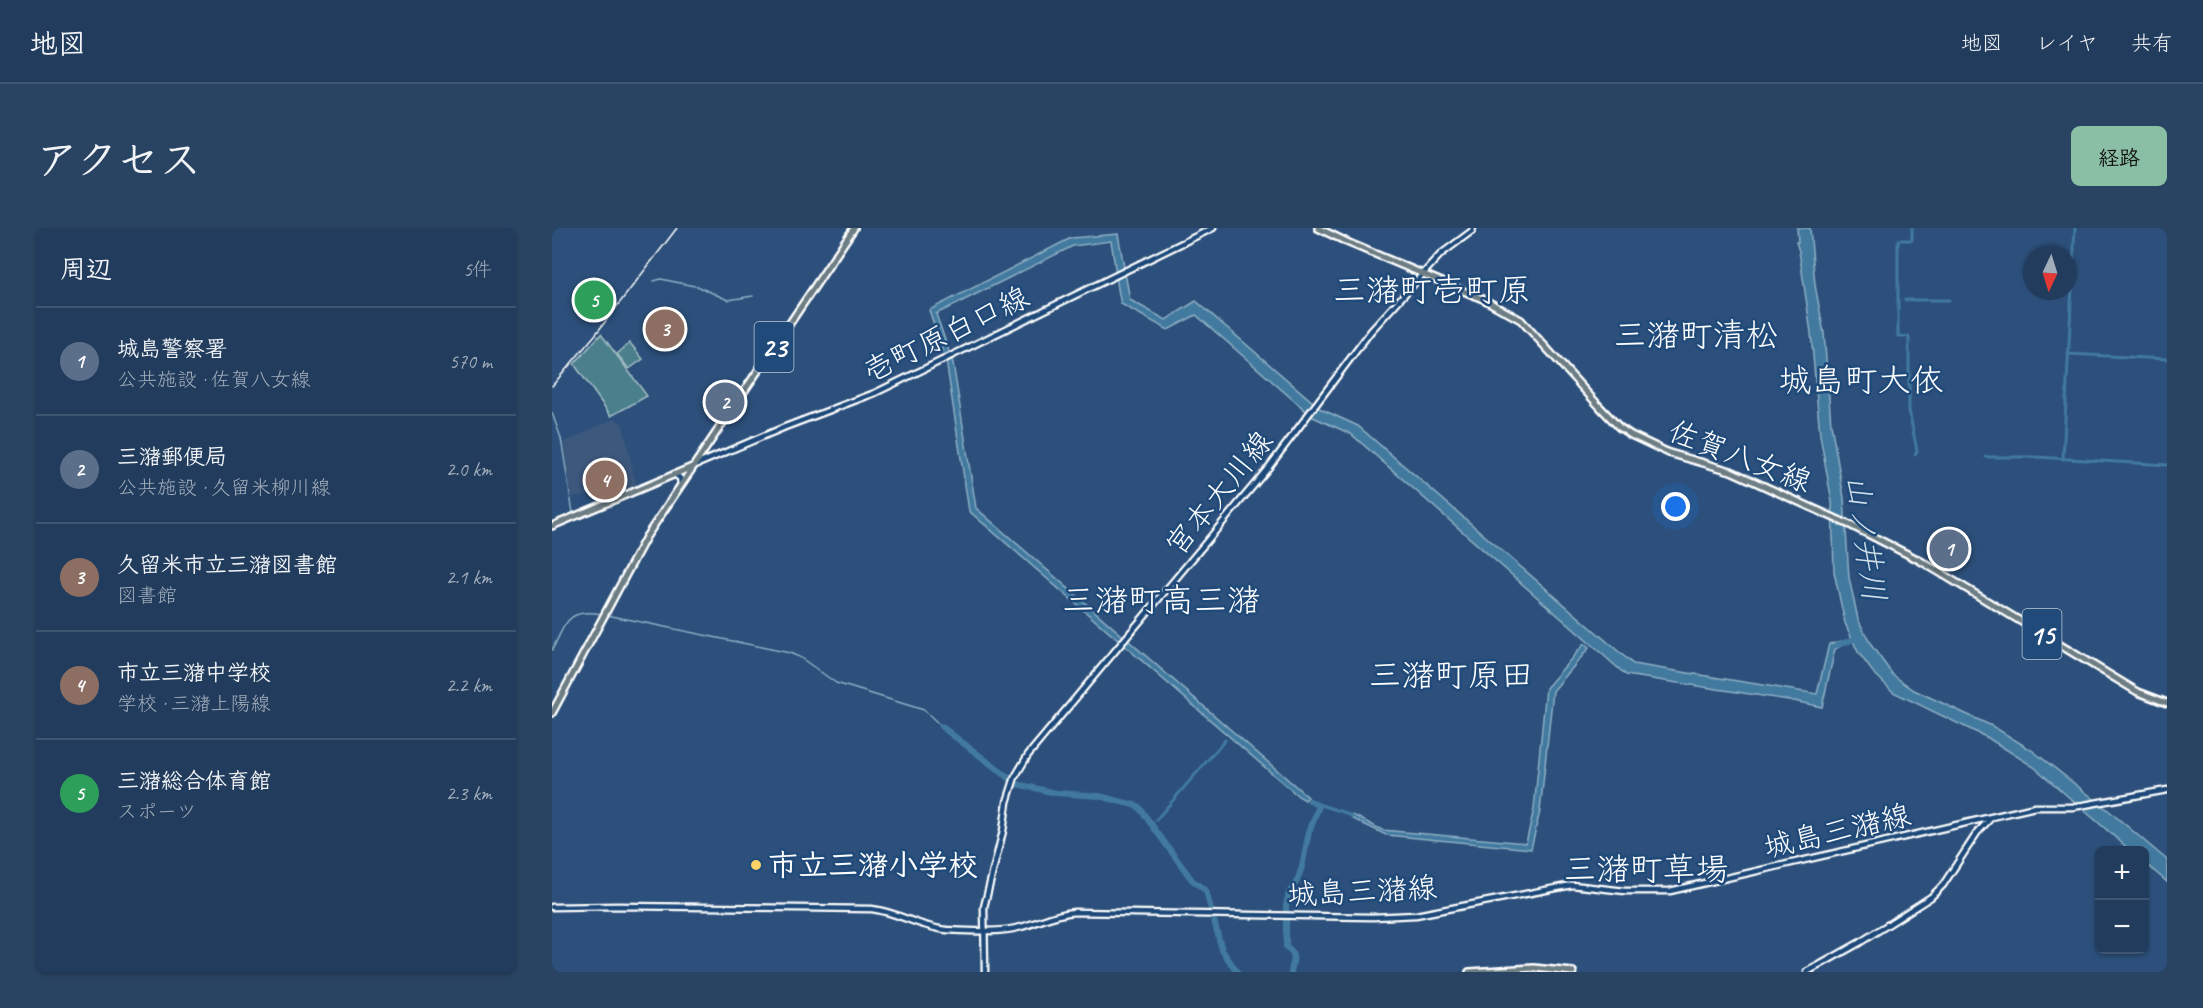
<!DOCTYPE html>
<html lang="ja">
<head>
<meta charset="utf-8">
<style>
	:root { --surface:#213c5c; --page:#294362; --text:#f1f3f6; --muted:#a2adbb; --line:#3e5672; --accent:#8abfa5 }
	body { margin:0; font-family:Caveat,"Klee One",sans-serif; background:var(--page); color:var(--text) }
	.controls { position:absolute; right:18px; bottom:18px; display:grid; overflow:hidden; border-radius:9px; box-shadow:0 2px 4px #0004 }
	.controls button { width:54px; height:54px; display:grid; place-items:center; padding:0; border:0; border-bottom:2px solid var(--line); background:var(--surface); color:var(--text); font:30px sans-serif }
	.compass { position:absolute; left:1471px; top:18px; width:54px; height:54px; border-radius:50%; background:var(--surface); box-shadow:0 2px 4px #0004; rotate:184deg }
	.you { position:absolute; left:1124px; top:279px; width:21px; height:21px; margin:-15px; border:4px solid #fff; border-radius:50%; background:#1a73e8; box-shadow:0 0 0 9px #1a73e833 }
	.badge { display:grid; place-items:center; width:39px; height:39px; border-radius:50%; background:var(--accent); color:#fff; font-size:20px; font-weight:700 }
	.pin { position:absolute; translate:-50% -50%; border:3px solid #fff; box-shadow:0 2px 6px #0006 }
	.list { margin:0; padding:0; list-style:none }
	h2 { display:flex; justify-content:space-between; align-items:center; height:78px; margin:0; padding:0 24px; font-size:26px }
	h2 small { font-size:20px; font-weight:400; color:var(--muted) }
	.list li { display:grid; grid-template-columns:39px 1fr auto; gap:18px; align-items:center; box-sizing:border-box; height:108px; padding:0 24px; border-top:2px solid var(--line) }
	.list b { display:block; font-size:22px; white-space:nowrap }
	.list p { margin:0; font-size:20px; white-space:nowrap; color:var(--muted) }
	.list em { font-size:20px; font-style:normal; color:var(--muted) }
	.map { position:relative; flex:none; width:1615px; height:744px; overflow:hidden; border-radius:9px }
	header { display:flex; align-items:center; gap:36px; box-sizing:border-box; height:84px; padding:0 30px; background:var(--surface); border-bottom:2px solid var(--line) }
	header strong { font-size:28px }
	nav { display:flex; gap:33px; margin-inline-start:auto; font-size:21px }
	.intro { display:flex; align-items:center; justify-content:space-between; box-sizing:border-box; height:144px; padding:0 36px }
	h1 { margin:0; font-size:42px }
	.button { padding:15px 27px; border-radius:9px; background:var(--accent); color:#111; font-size:21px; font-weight:700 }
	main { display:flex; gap:36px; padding:0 36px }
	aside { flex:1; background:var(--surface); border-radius:9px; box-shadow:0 2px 4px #0004 }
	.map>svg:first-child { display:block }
	.built { fill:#3c587d }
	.green { fill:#4c7f8c; stroke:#a6bfc6; stroke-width:1.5 }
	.water { fill:#437a9f; stroke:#8eafc5; stroke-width:1.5 }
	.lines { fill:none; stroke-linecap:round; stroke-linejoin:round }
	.stream { stroke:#8eafc5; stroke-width:1.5 }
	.canal { stroke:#437a9f; stroke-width:3 }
	.river { stroke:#437a9f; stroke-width:6 }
	.secondary-casing { stroke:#fff; stroke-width:9 }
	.primary-casing { stroke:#fff; stroke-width:10 }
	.secondary { stroke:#1f4a7a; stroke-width:4.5 }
	.primary { stroke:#6d7d84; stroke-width:5 }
	.rail { stroke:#fff; stroke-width:1.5 }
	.poi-dot { fill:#ffd166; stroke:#1f4a7a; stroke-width:2 }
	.labels { text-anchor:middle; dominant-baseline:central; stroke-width:5; stroke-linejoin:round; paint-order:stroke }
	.shield { fill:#1f4a7a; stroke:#bcc9d7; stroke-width:1.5 }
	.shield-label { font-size:28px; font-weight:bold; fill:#fff }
	.street-label { font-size:30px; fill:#fff; stroke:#1f4a7a }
	.poi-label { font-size:30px; font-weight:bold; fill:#fff; stroke:#1f4a7a; text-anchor:start }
	.water-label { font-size:32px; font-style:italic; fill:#d0dee7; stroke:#1f4a7a }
	.quarter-label { font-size:33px; fill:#fff; stroke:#1f4a7a }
</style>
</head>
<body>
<header>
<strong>地図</strong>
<nav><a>地図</a><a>レイヤ</a><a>共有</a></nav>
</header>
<div class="intro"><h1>アクセス</h1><a class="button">経路</a></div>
<main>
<aside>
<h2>周辺<small>5件</small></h2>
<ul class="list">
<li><span class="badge" style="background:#5c6f8a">1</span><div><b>城島警察署</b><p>公共施設 · 佐賀八女線</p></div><em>570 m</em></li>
<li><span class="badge" style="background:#5c6f8a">2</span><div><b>三潴郵便局</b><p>公共施設 · 久留米柳川線</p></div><em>2.0 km</em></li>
<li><span class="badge" style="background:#8d6e63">3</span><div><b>久留米市立三潴図書館</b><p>図書館</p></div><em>2.1 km</em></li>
<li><span class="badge" style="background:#8d6e63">4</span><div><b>市立三潴中学校</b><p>学校 · 三潴上陽線</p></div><em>2.2 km</em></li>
<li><span class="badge" style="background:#2e9e5b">5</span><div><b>三潴総合体育館</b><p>スポーツ</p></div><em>2.3 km</em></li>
</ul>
</aside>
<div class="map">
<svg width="1615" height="744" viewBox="0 0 1615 744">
	<rect width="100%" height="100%" fill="#2c507b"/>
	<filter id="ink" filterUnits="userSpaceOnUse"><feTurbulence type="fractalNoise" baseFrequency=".0167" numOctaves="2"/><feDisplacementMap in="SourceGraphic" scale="12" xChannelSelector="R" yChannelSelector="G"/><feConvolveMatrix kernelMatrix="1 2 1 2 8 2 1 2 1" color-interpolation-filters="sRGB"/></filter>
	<g filter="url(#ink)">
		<polygon class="built" points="63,190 71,197 84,256 81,260 20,269 11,215"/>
		<g class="green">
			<polygon points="49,106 95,168 59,188 22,136"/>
			<polygon points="78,115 91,131 77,141 65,126"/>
		</g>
		<g class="water">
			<polygon points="1245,0 1258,0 1263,57 1272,105 1279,196 1292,270 1297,350 1306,391 1319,417 1341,447 1362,462 1442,499 1481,523 1556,582 1615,632 1615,654 1593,635 1592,622 1578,622 1482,539 1436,510 1341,464 1320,443 1306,424 1293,395 1282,344 1280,274 1268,207 1259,105 1247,23 1244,14 1246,14"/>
			<path d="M566 6 578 72 614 92 644 73 769 181 806 198 1081 436 1265 466 1277 416 1289 413 1291 417 1283 421 1270 479 1237 472 1074 447 799 206 761 189 644 87 616 102 569 76C564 55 563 35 559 13L521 18 384 86 401 135 424 280 756 569 753 572 746 568 417 283 394 132 377 82 519 10Z"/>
			<polygon points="1032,416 1037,420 1001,463 988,583 979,621 834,607 801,591 799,588 801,587 830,602 974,615 982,581 994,460"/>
		</g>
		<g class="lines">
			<g class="stream">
				<polyline points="102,53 109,51 147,59 176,72 201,68"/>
				<polyline points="0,185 9,210 21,285"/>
				<polyline points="55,387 238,425 249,430 284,455 372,482 390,499"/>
				<path d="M0 422C14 395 15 380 50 386"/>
			</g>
			<g class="canal">
				<polyline points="1360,0 1360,12 1346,12 1346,108 1357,109 1357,182 1365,223 1363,226"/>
				<polyline points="1353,72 1397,72"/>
				<polyline points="1516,126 1615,131"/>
				<polyline points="1434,229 1484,229 1615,237"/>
				<polyline points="1511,231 1523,0"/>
				<polyline points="767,578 769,577 791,584 801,589"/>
				<polyline points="604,592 673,512"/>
				<polyline points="600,597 601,595"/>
			</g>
			<g class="river">
				<polyline points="1285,417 1306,410"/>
				<polyline points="390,499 465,556 504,565 547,568 586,578 640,652 654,663 670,722 685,744"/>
				<path d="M739 744C741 732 745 727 734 719V677L737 665 745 653 750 639 757 604 767 578 758 573"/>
			</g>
			<g class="secondary-casing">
				<g id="secondary">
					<polyline points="141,238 233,199 323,165 661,0"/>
					<polyline points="122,246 128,250 129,256"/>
					<path d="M0 679 65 678 320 681C346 684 369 700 395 702 416 703 449 705 469 699 488 694 502 686 522 684L821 689 864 687 1020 657 1073 663H1118L1483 579H1521L1615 562"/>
					<polyline points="433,744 432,679 451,603 455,574 463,549 476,527 717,239 819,103 889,26 920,3 921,0"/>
					<polyline points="1255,744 1307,715 1379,669 1391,657 1425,605 1438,591"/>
				</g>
			</g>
			<g class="primary-casing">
				<g id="primary">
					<polyline points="766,0 797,15 933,72 969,92 1048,179 1067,199 1079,207 1117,225 1179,243 1300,298 1367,332 1586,464 1615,475"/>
					<polyline points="0,298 140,239"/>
					<polyline points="0,485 94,309 302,0"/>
					<polyline points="917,744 982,740 1021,744"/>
				</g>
			</g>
			<use href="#secondary" class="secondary"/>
			<use href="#primary" class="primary"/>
			<polyline class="rail" points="0,158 43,107 125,0"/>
		</g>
	</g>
	<circle class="poi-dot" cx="204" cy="637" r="6"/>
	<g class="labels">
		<g class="shield">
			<rect x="202.5" y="94" width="39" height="50" rx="4.5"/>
			<rect x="1470.5" y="381" width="39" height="50" rx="4.5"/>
		</g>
		<g class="shield-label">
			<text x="222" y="119">23</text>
			<text x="1490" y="406">15</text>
		</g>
		<g class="street-label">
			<text transform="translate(394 106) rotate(-26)">壱町原白口線</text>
			<text transform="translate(1188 228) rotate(21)">佐賀八女線</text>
			<text transform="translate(667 265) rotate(-51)">宮本大川線</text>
			<text transform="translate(1285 603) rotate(-13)">城島三潴線</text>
			<text transform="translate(810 663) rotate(-3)">城島三潴線</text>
		</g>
		<g class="poi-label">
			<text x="216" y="637">市立三潴小学校</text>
		</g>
		<g class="water-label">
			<text transform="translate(1314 310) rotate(82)">山ノ井川</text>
		</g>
		<g class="quarter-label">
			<text x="880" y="62">三潴町壱町原</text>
			<text x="1144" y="107">三潴町清松</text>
			<text x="1309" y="152">城島町大依</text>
			<text x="609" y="372">三潴町高三潴</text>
			<text x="899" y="447">三潴町原田</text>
			<text x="1094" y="641">三潴町草場</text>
		</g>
	</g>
</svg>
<div class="controls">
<button>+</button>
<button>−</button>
</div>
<svg class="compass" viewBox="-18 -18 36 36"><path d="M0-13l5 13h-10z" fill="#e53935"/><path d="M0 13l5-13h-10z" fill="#a2adbb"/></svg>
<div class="you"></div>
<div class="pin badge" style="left:1397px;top:321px;background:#5c6f8a">1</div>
<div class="pin badge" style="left:173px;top:174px;background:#5c6f8a">2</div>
<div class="pin badge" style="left:113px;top:101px;background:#8d6e63">3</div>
<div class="pin badge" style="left:53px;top:252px;background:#8d6e63">4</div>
<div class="pin badge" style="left:42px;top:72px;background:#2e9e5b">5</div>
</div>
</main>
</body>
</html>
